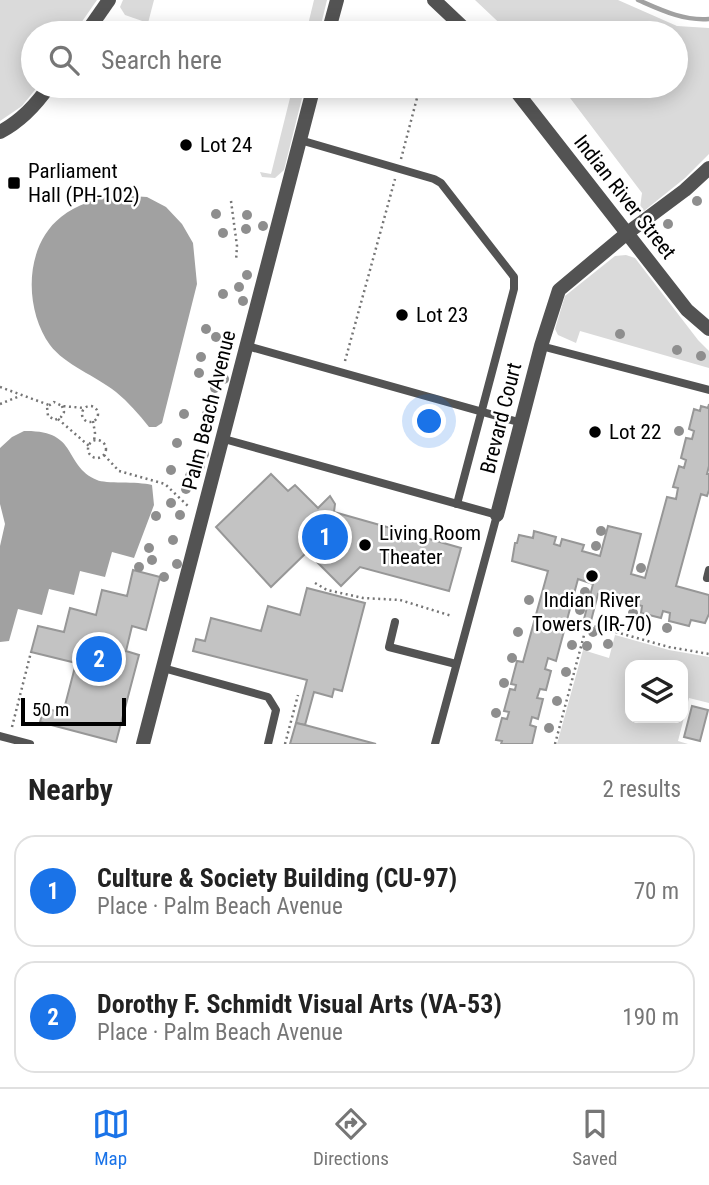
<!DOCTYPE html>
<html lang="en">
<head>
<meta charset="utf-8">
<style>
	:root { --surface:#fff; --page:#f6f6f6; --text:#222; --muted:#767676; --line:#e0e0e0; --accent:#1a73e8 }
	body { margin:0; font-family:"Roboto Condensed",sans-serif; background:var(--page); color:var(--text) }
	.controls { position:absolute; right:21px; bottom:21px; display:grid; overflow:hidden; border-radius:14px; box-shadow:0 4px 18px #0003 }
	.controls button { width:63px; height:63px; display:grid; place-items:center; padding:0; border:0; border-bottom:2px solid var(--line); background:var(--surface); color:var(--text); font:35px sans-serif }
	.scale { position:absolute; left:21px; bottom:18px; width:105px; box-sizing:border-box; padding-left:7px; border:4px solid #000; border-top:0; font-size:19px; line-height:24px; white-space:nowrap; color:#000; -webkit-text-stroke:5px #fff; paint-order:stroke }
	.you { position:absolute; left:430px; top:422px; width:24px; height:24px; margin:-18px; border:5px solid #fff; border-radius:50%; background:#1a73e8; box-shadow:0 0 0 10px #1a73e833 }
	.badge { display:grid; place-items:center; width:46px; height:46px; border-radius:50%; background:var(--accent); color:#fff; font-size:23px; font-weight:700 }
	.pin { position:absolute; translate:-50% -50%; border:4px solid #fff; box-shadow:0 2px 7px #0006 }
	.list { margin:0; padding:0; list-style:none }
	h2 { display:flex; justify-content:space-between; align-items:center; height:91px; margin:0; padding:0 28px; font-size:30px }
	h2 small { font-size:23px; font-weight:400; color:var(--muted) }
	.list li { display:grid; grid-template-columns:46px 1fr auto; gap:21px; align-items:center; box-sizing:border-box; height:112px; margin:0 14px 14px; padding:0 14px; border:2px solid var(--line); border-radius:21px }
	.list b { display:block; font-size:26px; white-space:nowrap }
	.list p { margin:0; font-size:23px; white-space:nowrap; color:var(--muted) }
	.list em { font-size:23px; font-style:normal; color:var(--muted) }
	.icon { flex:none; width:38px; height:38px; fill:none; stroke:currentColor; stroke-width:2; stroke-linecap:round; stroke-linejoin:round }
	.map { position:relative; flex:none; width:709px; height:744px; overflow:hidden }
	.search { position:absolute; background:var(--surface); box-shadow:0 4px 18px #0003; left:21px; right:21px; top:21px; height:77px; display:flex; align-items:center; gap:18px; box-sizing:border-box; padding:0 24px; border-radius:38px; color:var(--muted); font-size:26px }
	.sheet { height:343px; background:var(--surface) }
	nav { display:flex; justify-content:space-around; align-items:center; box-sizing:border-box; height:98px; border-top:2px solid var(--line); background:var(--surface); font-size:19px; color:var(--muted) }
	nav a { display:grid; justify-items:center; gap:4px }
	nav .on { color:var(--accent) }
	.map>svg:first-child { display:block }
	.green { fill:#dadada; fill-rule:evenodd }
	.water { fill:#a1a1a1 }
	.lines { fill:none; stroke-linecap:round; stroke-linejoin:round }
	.stream { stroke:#a1a1a1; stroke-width:4.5 }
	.building { fill:#c3c3c3; stroke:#979797; stroke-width:2 }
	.path { stroke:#757575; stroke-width:2.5; stroke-dasharray:2 3.5; stroke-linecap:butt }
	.lane { stroke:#535353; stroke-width:8 }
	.street { stroke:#535353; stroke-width:14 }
	.tree { fill:#8e8e8e }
	.poi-dot { fill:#000; stroke:#fff; stroke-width:2.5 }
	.labels { text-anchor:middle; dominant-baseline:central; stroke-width:5; stroke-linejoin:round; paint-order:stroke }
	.poi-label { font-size:21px; fill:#000; stroke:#fff; text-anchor:start }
	.street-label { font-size:21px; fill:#000; stroke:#fff }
</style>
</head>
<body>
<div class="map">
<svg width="709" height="744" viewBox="0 0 709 744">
	<rect width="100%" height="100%" fill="#fff"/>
	<g class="green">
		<polygon points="0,0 97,0 74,33 33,33 33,86 38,86 22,106 0,121"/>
		<polygon points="123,0 154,0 148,23 125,15 120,7"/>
		<polygon points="314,0 327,0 319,33 306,33"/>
		<polygon points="475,0 618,0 677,26 709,28 709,154 685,178 639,215 642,193 561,86 676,86 676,33 510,33"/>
		<polygon points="293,86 305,86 284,170 275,178 262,177 260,172 271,174"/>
		<polygon points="626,255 635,258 698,340 709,351 709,368 580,331 576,343 558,335 555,329 565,296 615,256"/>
		<path d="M615 635 669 650 709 657V703L689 698 678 741 688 744H557L583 650 609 658ZM683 665V718H630V665Z"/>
	</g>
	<g class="water">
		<path d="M115 195 147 197 166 207 182 224 193 243 197 284 162 423 156 427H149C139 414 128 402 116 392 96 376 65 365 50 345 24 309 24 246 61 217 77 204 96 199 115 195Z"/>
		<path d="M24 431C80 430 62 465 97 480 105 484 137 481 152 485L154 505 134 558 112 552 105 577 80 571 74 595 49 589 42 615 18 609 9 641 0 642V546L5 524 0 504V448L12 437Z"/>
	</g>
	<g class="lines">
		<path class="stream" d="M638 0C661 10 683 21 709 19"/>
	</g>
	<g class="building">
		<polygon points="709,404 709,466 707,474 709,474 709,490 707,496 701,494 676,586 709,595 709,614 705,623 691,620 689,626 669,621 670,613 663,611 661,618 641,613 642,606 598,594 591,621 584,619 593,584 578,579 556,661 548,658 545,669 551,671 546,690 540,689 537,698 543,699 538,719 532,717 530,725 536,727 532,744 501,744 502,741 496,740 502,718 507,719 509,712 504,711 510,689 515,690 516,685 511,684 517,661 523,662 548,571 512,561 515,543 517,543 519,535 533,538 534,531 556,537 554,544 560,546 562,539 584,545 582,551 600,556 608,526 641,534 631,574 645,578 667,497 676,499 678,488 673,487 679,466 684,468 686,460 681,458 686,438 692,439 694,431 689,429 694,409 700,411 701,406 708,408"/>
		<polygon points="271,474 288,491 295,485 318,508 330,496 335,504 334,512 461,548 449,591 360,567 341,586 307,552 271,587 216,527"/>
		<polygon points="133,570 160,577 146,630 132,626 126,651 139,655 116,742 40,722 44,708 63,713 76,663 31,652 38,626 64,632 70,608 96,615 102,590 127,596"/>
		<polygon points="307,588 365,603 342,691 334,689 332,697 314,692 305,725 296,723 307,680 193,651 196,639 205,641 211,618 261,631 268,606 300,615"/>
		<polygon points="692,706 708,710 700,741 684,737"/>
		<polygon points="296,723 305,725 376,744 290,744"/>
	</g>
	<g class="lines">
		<g class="path">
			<polyline points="401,159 417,98"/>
			<polyline points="231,201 237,246 236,261"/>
			<polyline points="345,361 395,179"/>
			<polyline points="0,387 49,405"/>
			<polyline points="0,404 20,396"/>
			<circle cx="90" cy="414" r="8"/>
			<polyline points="62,406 64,412 61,417 55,420 48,416 47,407 54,402 62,406 84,408"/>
			<polyline points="58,419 89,446"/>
			<polyline points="93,421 95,433 94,441"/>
			<circle cx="97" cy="449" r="9"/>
			<polyline points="104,455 119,471 165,484 190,508"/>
			<polyline points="315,583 327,590 363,598 400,600 452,616"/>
			<polyline points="12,727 31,652"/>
			<polyline points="285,744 298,695"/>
			<polyline points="555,744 587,624 669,647 709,654"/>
		</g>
		<g class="lane">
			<polyline points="300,140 434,179 441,183 514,277 514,289 457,504"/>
			<polyline points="247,346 522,423"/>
			<polyline points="541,346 709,390"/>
			<polyline points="224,439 497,515 435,744"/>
			<polyline points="707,578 709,570"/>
			<polyline points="395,622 389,647 456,664"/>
			<polyline points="163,668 268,697 276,710 268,744"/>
			<polyline points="0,736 30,744"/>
		</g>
		<g class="street">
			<polyline points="434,0 469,33"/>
			<polyline points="86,33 109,0"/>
			<polyline points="328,33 337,0"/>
			<polyline points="512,86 687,310 709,329"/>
			<path d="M0 132C21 121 36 105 49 86"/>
			<polyline points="497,515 541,346 559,290 626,234 685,190 709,168"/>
			<polyline points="143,744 314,86"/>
		</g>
	</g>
	<g class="tree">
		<circle cx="697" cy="201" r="5"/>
		<circle cx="216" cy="214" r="5"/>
		<circle cx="247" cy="215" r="5"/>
		<circle cx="668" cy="224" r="5"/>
		<circle cx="263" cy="226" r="5"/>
		<circle cx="246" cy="229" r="5"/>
		<circle cx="223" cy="233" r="5"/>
		<circle cx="247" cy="275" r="5"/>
		<circle cx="239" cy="287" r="5"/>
		<circle cx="223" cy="294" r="5"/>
		<circle cx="243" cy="301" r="5"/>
		<circle cx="206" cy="329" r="5"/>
		<circle cx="620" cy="334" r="5"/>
		<circle cx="216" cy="337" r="5"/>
		<circle cx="677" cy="350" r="5"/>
		<circle cx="701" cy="356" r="5"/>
		<circle cx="201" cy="357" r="5"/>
		<circle cx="223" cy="357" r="5"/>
		<circle cx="199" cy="373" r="5"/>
		<circle cx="224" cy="379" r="5"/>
		<circle cx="215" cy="388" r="5"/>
		<circle cx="210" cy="401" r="5"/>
		<circle cx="184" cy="414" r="5"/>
		<circle cx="207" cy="414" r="5"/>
		<circle cx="679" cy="431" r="5"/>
		<circle cx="200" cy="439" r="5"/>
		<circle cx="177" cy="443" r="5"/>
		<circle cx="204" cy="454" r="5"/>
		<circle cx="200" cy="466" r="5"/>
		<circle cx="171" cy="470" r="5"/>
		<circle cx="190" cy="476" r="5"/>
		<circle cx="186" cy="489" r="5"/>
		<circle cx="171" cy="503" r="5"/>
		<circle cx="180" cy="515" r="5"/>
		<circle cx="156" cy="516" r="5"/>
		<circle cx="601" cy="531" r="5"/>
		<circle cx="173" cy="540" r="5"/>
		<circle cx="596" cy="546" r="5"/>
		<circle cx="149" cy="548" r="5"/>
		<circle cx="152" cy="560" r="5"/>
		<circle cx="177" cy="564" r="5"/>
		<circle cx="139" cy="567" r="5"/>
		<circle cx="641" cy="568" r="5"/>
		<circle cx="164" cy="577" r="5"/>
		<circle cx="585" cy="592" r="5"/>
		<circle cx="529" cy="600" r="5"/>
		<circle cx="580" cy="610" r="5"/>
		<circle cx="633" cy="613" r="5"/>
		<circle cx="577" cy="628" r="5"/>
		<circle cx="667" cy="628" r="5"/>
		<circle cx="518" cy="632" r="5"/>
		<circle cx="593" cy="632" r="5"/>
		<circle cx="608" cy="644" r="5"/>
		<circle cx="572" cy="645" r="5"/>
		<circle cx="587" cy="646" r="5"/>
		<circle cx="512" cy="658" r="5"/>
		<circle cx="566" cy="672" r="5"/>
		<circle cx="504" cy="683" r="5"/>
		<circle cx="557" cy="701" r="5"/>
		<circle cx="496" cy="713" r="5"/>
		<circle cx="549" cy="728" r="5"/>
	</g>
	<g class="poi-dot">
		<circle cx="186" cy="145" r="7"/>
		<rect x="7" y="176" width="14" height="14" rx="3.5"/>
		<circle cx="402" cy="315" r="7"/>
		<circle cx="595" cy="432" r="7"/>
		<circle cx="365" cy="545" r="7"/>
		<circle cx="592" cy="576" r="7"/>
	</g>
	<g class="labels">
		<g class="poi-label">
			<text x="200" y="145">Lot 24</text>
			<text x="28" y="171">Parliament<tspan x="28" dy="24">Hall (PH-102)</tspan></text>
			<text x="416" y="315">Lot 23</text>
			<text x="609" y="432">Lot 22</text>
			<text x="379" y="533">Living Room<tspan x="379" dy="24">Theater</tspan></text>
			<text x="592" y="600" text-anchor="middle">Indian River<tspan x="592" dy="24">Towers (IR-70)</tspan></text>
		</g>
		<g class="street-label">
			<text transform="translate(625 197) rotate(52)">Indian River Street</text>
			<text transform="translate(209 410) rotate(-76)">Palm Beach Avenue</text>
			<text transform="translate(501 418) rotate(-76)">Brevard Court</text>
		</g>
	</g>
</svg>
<div class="controls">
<button><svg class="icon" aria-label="layers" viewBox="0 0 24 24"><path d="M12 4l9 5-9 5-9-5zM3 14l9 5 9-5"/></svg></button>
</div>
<div class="scale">50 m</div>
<div class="you"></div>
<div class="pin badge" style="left:325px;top:537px">1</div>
<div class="pin badge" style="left:99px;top:659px">2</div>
<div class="search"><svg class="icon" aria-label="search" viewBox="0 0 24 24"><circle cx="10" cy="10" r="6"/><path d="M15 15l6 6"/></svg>Search here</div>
</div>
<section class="sheet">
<h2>Nearby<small>2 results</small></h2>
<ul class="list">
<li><span class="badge">1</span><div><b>Culture &amp; Society Building (CU-97)</b><p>Place · Palm Beach Avenue</p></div><em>70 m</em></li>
<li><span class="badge">2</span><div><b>Dorothy F. Schmidt Visual Arts (VA-53)</b><p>Place · Palm Beach Avenue</p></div><em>190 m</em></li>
</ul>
</section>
<nav>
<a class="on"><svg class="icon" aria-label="map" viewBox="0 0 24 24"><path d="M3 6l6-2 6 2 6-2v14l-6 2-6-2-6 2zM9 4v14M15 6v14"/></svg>Map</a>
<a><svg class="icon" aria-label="directions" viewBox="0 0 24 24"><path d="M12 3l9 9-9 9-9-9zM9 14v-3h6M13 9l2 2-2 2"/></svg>Directions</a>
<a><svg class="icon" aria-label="saved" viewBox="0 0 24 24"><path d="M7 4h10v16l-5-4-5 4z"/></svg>Saved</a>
</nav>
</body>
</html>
